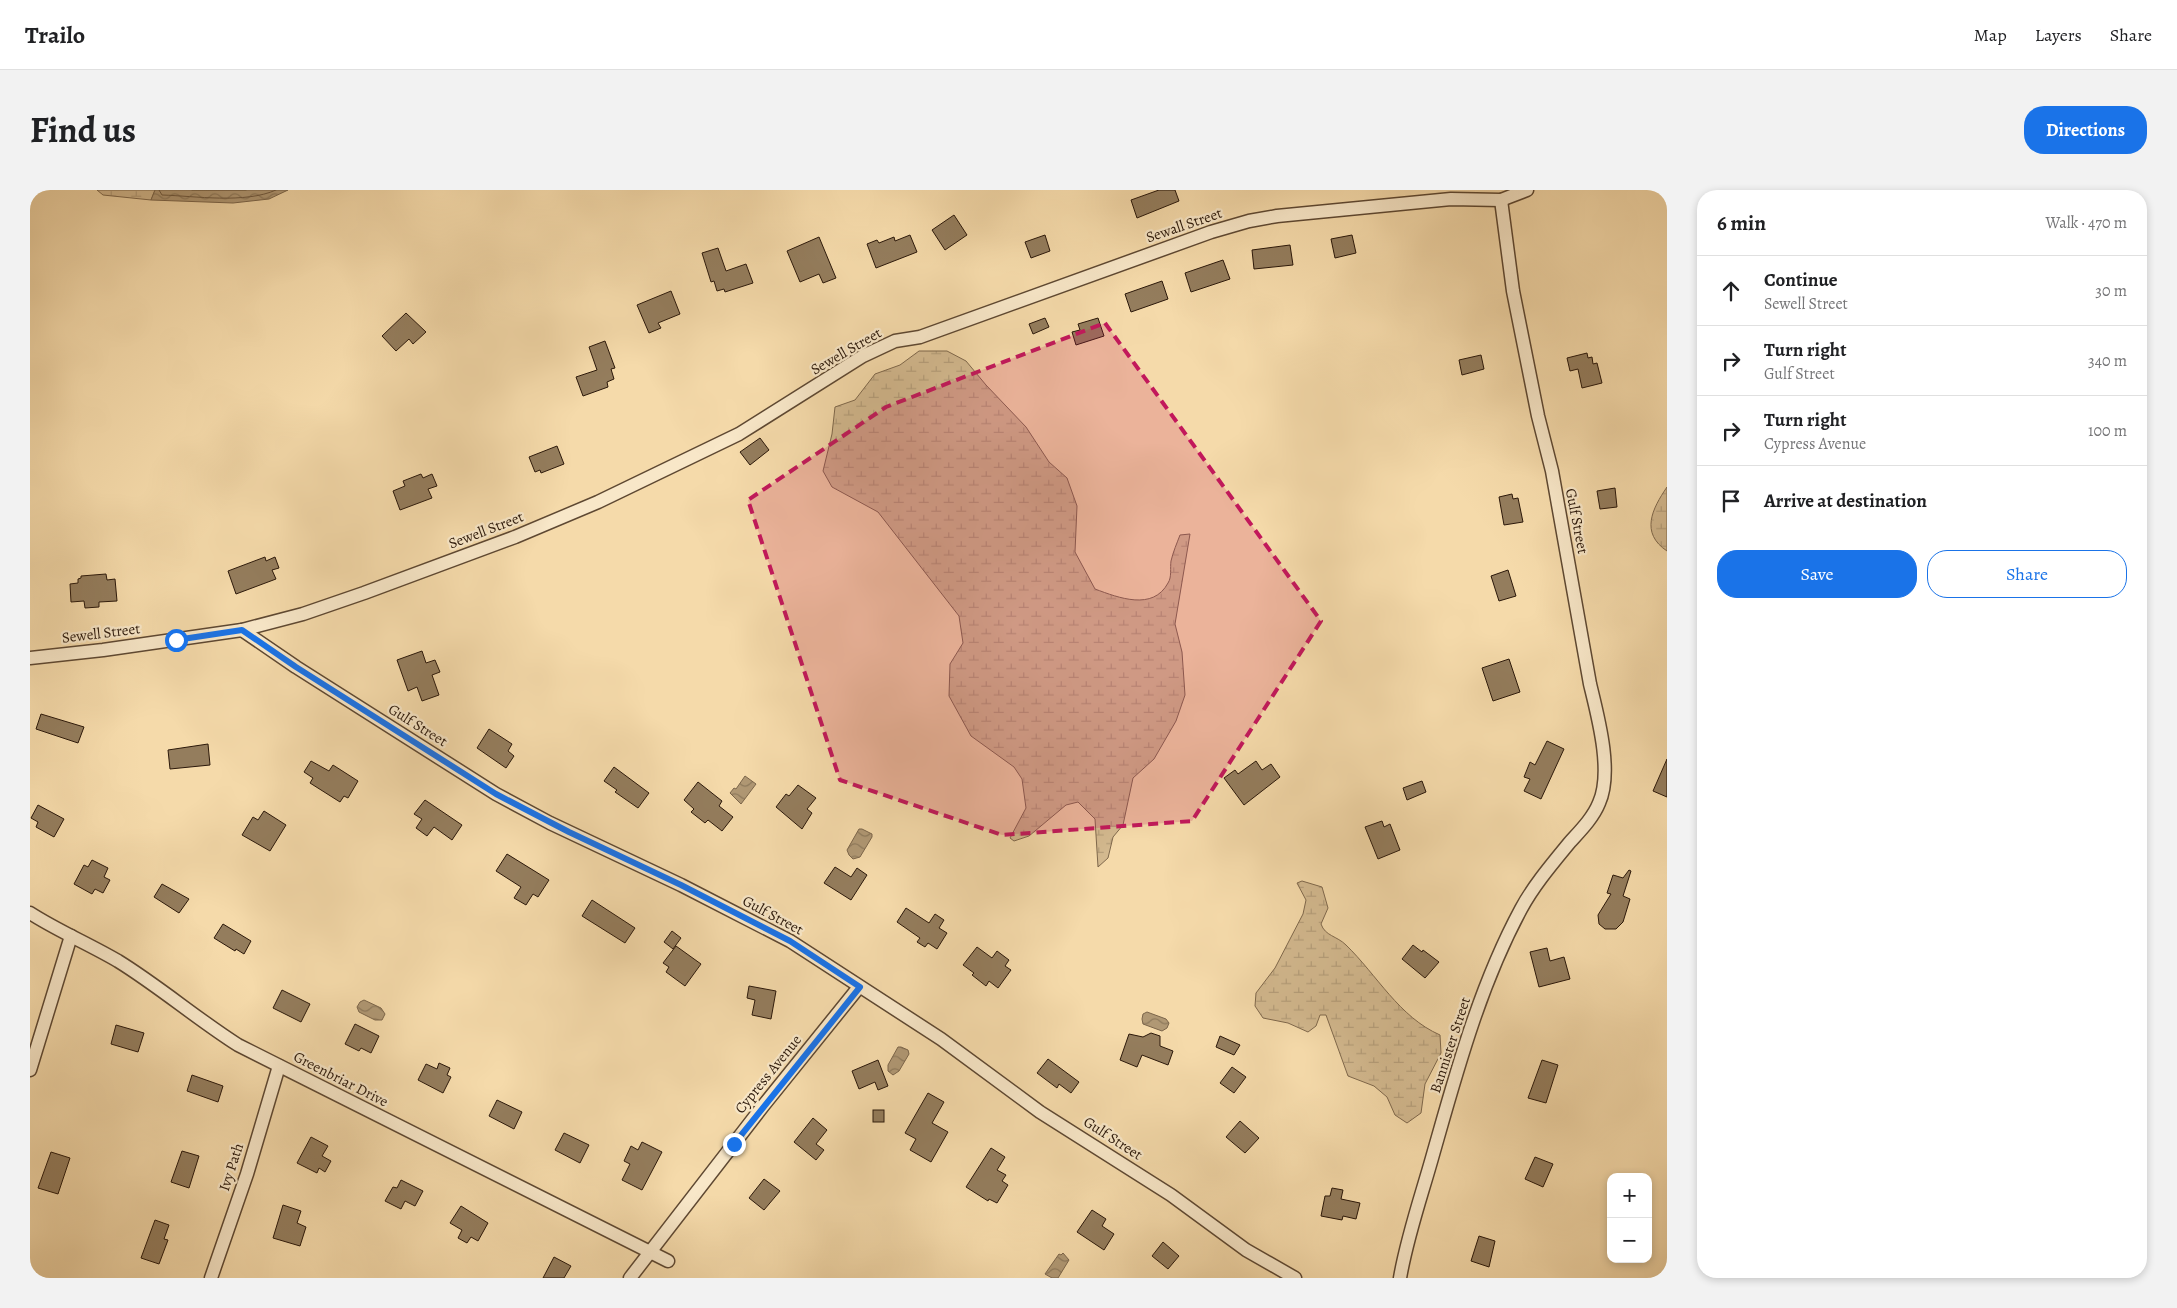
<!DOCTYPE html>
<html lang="en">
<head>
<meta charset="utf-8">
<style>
	:root { --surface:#fff; --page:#f2f2f2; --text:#202124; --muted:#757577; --line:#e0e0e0; --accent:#1a73e8 }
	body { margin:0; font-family:Alegreya,serif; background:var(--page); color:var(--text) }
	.controls { position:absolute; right:15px; bottom:15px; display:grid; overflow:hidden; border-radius:10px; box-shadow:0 2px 8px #0003 }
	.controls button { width:45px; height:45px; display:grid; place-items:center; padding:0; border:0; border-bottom:1px solid var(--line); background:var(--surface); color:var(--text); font:25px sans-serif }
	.stop { position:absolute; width:15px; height:15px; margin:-11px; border:4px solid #1a73e8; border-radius:50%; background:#fff }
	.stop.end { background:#1a73e8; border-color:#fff; box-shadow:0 1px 5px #0008 }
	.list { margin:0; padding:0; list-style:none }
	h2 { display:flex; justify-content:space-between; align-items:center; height:65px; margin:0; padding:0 20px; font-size:21px }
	h2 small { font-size:16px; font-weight:400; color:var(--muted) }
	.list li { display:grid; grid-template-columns:32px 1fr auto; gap:15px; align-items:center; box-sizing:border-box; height:70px; padding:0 20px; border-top:1px solid var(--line) }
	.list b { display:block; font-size:19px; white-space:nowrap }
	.list p { margin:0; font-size:16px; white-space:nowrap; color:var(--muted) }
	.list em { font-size:16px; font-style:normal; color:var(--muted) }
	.actions { display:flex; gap:10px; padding:15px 20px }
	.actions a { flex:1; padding:11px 0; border:1px solid var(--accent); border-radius:20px; text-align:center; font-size:18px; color:var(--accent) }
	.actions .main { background:var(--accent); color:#fff }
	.icon { flex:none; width:28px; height:28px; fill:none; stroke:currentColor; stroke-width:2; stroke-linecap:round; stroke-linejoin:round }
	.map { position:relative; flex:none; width:1637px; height:1088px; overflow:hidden; border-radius:20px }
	header { display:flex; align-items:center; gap:30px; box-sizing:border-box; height:70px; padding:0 25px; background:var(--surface); border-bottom:1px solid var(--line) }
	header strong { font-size:24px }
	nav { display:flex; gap:28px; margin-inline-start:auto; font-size:18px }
	.intro { display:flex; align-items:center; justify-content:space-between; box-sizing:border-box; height:120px; padding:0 30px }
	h1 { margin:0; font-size:35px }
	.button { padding:12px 22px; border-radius:20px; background:var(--accent); color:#fff; font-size:18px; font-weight:700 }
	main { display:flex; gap:30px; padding:0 30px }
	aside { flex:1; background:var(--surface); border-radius:20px; box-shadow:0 2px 8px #0003 }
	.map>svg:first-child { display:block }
	.wetland { fill:url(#wetland-marsh); stroke:#7f684c }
	.water { fill:url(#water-waves); stroke:#7b654a }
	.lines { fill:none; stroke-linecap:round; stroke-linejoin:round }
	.shore { stroke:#6e583f; stroke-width:1 }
	.building { fill:#947d5d; stroke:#2b180a }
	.minor-casing { stroke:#5e4832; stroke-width:15 }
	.minor { stroke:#f8e7c8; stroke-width:12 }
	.route { stroke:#1a73e8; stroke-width:6 }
	.marked { fill:#c2185b; fill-opacity:0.2; stroke:#c2185b; stroke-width:4; stroke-dasharray:10 6; stroke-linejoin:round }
	.labels { text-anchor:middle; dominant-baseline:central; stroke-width:4.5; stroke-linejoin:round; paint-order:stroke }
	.street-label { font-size:15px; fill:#2b180a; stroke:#f8e7c8 }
</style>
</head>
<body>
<header>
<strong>Trailo</strong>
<nav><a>Map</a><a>Layers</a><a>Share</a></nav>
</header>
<div class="intro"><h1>Find us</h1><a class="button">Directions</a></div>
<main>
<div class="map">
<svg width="1637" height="1088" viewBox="0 0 1637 1088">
	<defs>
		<pattern id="wetland-marsh" width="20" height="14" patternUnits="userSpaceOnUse" patternTransform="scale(1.25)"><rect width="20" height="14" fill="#d3b98f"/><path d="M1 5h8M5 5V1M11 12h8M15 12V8" fill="none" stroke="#b59e7a"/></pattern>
		<pattern id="water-waves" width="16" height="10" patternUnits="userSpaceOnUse" patternTransform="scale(1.25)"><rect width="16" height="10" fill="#b09874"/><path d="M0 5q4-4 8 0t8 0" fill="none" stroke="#8f7b5d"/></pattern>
	</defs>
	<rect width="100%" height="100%" fill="#f5daaa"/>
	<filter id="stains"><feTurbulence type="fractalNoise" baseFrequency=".004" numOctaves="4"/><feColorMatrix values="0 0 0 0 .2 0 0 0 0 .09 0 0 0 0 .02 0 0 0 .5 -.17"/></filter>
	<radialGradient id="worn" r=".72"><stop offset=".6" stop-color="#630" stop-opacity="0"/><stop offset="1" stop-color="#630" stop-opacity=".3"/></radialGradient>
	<g class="wetland">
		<polygon points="67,0 125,0 121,10 73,5"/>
		<path d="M889 161H917L936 171 956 195 996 237 1019 272 1037 288 1047 316 1045 362 1065 399C1089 408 1123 421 1138 393 1142 387 1140 378 1141 371 1143 362 1147 353 1150 345L1160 344 1145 434 1152 462 1155 505 1146 531 1124 569 1103 588 1093 635 1083 647 1078 668 1068 677 1065 629 1048 612 1036 615 999 646 984 651 980 648 996 618 992 589 984 577 941 546 919 506 920 474 933 453 929 426 848 322 802 297 793 281 802 244 805 217 825 210 845 184 870 175Z"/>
		<path d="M1637 297V361C1610 343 1622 319 1637 297Z"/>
		<path d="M1272 691 1292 697 1298 718 1291 734C1295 746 1307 746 1316 755 1347 785 1369 827 1410 845L1411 863 1395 894 1391 923 1377 933 1365 925 1357 907 1344 896 1318 886 1296 825H1290L1286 836 1278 842 1258 833 1233 828 1225 816 1226 803 1245 778 1273 724 1276 710 1267 693Z"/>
	</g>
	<g class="water">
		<polygon points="125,0 258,0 239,9 203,13 121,10"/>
		<polygon points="715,586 726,594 711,614 700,603 704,598 706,599"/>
		<polygon points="829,639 832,639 842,644 842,647 830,667 823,669 819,665 817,660"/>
		<polygon points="334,810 351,818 355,824 352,830 345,830 329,822 327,817 330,812"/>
		<polygon points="1117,822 1136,829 1139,833 1137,838 1132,841 1113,834 1112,829 1113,824"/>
		<polygon points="868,857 871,857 878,860 879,864 869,881 863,885 858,881 858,875"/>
		<polygon points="1033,1063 1039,1070 1028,1088 1022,1088 1015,1084 1029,1064 1031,1065"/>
	</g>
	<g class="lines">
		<g class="shore">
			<path d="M129 0 132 5C165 6 215 14 246 0"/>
			<polyline points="162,0 216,0"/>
		</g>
	</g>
	<g class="building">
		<polygon points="1129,0 1145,0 1149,11 1107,28 1101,10"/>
		<polygon points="924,25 937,45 915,60 902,40"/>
		<polygon points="880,45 887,62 846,78 837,54 847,50 849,53 864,47 865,51"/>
		<polygon points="1015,45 1020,61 1001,68 995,52"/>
		<polygon points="1322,45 1326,63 1305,68 1301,49"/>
		<polygon points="789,47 806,88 793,93 789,84 770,92 757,61"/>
		<polygon points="1260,55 1263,75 1224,79 1222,60"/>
		<polygon points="688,58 696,81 716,74 723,93 695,102 694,99 687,101 684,91 681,92 672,63"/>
		<polygon points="1193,70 1200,89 1161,102 1155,83"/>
		<polygon points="1132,91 1138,109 1101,122 1095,104"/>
		<polygon points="641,101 650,124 628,133 631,138 619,143 607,115"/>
		<polygon points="376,123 396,142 383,154 379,149 366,161 352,146"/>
		<polygon points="1015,128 1019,137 1003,144 999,134"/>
		<polygon points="1068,128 1074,146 1046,155 1042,142 1050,140 1048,134"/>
		<polygon points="575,151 585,178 581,179 584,189 577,192 578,197 553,206 546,187 567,180 559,157"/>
		<polygon points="1557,163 1558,168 1562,167 1563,174 1567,173 1572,193 1552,198 1548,179 1540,181 1537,168"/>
		<polygon points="1451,165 1454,179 1432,185 1429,170"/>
		<polygon points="730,248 739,260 720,275 710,262"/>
		<polygon points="527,256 534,274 511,283 510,280 505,282 499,267"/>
		<polygon points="391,284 393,288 402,284 407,296 398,299 402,308 370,320 363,301 375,296 373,291"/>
		<polygon points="1585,298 1587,317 1570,319 1567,301"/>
		<polygon points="1482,304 1483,309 1488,308 1493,332 1474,335 1469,307"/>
		<polygon points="235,367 236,371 245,367 249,378 242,380 246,389 206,404 198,381"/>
		<polygon points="1478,380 1486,406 1469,411 1461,386"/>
		<polygon points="76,384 77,390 85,389 87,411 69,412 69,417 55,418 54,411 41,412 40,394 48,393 48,389 51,388 51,386"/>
		<polygon points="392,461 396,473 405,470 410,482 402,485 409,505 392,511 387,497 378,501 367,470"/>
		<polygon points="1479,469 1490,502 1463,511 1452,478"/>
		<polygon points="11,524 54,537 48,553 6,539"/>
		<polygon points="459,539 482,554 478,561 484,566 476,578 447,558"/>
		<polygon points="1517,551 1534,559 1511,609 1494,601 1500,589 1494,587 1500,572 1505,575"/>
		<polygon points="178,554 180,575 140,579 138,560"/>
		<polygon points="1637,569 1637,607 1623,601"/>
		<polygon points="281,571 299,581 303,575 328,591 318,608 314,606 310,612 280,593 283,588 274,582"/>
		<polygon points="1226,571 1232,580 1241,574 1250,587 1214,615 1194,588 1205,580 1208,584"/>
		<polygon points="584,577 619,603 608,618 585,602 587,600 574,591"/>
		<polygon points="1392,591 1396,602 1377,610 1373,598"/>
		<polygon points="668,592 692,611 689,616 703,627 692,641 678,630 675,633 661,622 664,619 654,610"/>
		<polygon points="768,595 786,608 777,619 782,623 772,639 746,617 756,604 759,606"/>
		<polygon points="395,610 432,635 422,650 404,637 397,646 386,638 392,629 384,624"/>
		<polygon points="8,615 34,629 24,647 6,637 8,632 1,628"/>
		<polygon points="234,621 256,635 240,661 212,645 223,627 228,630"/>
		<polygon points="1352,631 1354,637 1360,634 1370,660 1348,669 1335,637"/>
		<polygon points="477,664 519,690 508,707 503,704 496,715 484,708 491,697 466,681"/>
		<polygon points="62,670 78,678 74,687 80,690 73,703 65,699 62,704 44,694 54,675 58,677"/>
		<polygon points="805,677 821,687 827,678 837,685 821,710 794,693"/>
		<polygon points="1599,680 1601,681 1593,706 1600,709 1593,732 1586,739 1575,739 1569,734 1568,725 1581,704 1577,703 1583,685 1593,688"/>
		<polygon points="132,694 159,709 149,723 124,707"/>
		<polygon points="562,710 605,738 595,753 552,726"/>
		<polygon points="876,718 899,733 905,724 914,730 909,738 917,743 907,759 898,753 895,757 887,752 890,748 867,732"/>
		<polygon points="193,734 221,751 214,764 206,759 205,761 184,748"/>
		<polygon points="642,741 651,748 643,759 634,752"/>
		<polygon points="1383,755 1392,762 1393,760 1409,772 1395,788 1372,769"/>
		<polygon points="646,756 671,774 655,796 636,782 639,777 633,773"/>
		<polygon points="947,757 962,768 967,761 979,770 975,776 981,780 968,798 959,791 956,796 942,785 944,783 933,775"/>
		<polygon points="1517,758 1520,771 1534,767 1540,789 1509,797 1500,762"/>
		<polygon points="719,796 746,801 741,829 722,825 725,810 717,808"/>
		<polygon points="252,800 280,814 271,832 243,818"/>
		<polygon points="325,834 349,846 341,863 331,858 329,861 315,854"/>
		<polygon points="86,835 114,843 108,862 81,854"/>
		<polygon points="1121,843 1130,846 1130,856 1143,861 1138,875 1112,865 1107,877 1090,870 1099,844 1113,847"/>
		<polygon points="1190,846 1210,855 1204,865 1186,857"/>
		<polygon points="1018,869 1049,892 1041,903 1029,894 1027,898 1007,883"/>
		<polygon points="848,870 858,896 848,900 845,892 829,899 822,881"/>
		<polygon points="1512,870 1528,875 1516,913 1498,908"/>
		<polygon points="409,873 420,878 417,885 421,887 413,903 388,890 396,874 407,879"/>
		<polygon points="1202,877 1216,887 1204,903 1190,893"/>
		<polygon points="162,885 193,896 188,912 157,901"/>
		<polygon points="898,903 914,912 902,933 918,942 901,972 880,960 886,949 875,943"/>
		<polygon points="467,910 492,922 484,939 459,926"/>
		<rect x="843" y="920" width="11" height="12"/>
		<polygon points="783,928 797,940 786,954 794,960 786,970 764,952"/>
		<polygon points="1210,931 1229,948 1215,963 1196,947"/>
		<polygon points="534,943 559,955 550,973 525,960"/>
		<polygon points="281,947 298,956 292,966 301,971 295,982 289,978 287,983 267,973"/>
		<polygon points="612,952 632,962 612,1000 592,990 600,974 594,971 601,956 608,960"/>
		<polygon points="961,958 975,967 967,980 976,985 972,991 978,995 967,1013 959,1009 958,1011 936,997"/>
		<polygon points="152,961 169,966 159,998 141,992"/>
		<polygon points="21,962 40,968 28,1004 8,998"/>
		<polygon points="1505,967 1523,974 1513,997 1495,989"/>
		<polygon points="734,989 750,1001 734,1020 719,1008"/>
		<polygon points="371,990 393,1001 385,1016 375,1011 371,1019 355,1011 363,997 367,998"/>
		<polygon points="1302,998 1313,1000 1311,1009 1330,1013 1326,1029 1313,1026 1312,1030 1291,1026 1295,1006 1300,1006"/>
		<polygon points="253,1015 271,1021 267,1033 276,1037 270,1056 243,1048"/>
		<polygon points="431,1016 458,1033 448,1051 441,1047 437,1053 428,1048 432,1040 420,1033"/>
		<polygon points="1062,1020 1076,1029 1072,1036 1084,1044 1074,1060 1047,1042"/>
		<polygon points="125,1030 139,1035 134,1049 138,1050 129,1074 111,1068"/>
		<polygon points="1449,1046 1465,1051 1459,1077 1441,1071"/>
		<polygon points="1133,1052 1149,1066 1138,1079 1122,1066"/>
		<polygon points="524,1067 541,1076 534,1088 513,1088"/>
	</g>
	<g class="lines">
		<g class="minor-casing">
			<g id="minor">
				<polyline points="212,440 266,477 466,604 520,633 651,695 760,751 911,849 1010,922 1141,1005 1216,1060 1265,1088"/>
				<polyline points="0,468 73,460 212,440 273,424 334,403 485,347 568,312 709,244 833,166 865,151 890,147 1181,42 1219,31 1247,26 1421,9 1471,10 1497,0"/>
				<path d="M0 723C28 741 59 754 88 771 130 797 167 829 208 855L638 1071"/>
				<polyline points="0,880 41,746"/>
				<polyline points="181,1088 217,984 249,876"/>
				<polyline points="600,1088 733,916 829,797"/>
				<path d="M1370 1088C1377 1047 1391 1007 1402 968 1426 884 1449 797 1491 719 1504 695 1522 674 1540 652 1550 641 1563 628 1569 613 1583 582 1568 527 1560 494L1522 281 1508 226 1483 101 1471 10"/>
			</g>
		</g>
		<use href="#minor" class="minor"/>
	</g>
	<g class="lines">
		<polyline class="route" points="146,450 212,440 266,477 466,604 539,642 651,695 760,751 830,797 704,954"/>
	</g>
	<path class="marked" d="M1075 133 1291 431 1162 631 972 645 810 590 718 310 856 217Z"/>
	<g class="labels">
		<g class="street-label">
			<text transform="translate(1154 35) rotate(-19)">Sewall Street</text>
			<text transform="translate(816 161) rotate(-30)">Sewell Street</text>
			<text transform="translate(1547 331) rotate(79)">Gulf Street</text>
			<text transform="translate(456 340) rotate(-21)">Sewell Street</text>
			<text transform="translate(71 443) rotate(-7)">Sewell Street</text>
			<text transform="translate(388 535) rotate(32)">Gulf Street</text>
			<text transform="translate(743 725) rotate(28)">Gulf Street</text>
			<text transform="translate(1420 855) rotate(-72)">Bannister Street</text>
			<text transform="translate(738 884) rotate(-51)">Cypress Avenue</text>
			<text transform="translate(311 889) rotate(27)">Greenbriar Drive</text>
			<text transform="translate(1083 948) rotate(33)">Gulf Street</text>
			<text transform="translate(201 977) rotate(-72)">Ivy Path</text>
		</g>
	</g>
	<rect width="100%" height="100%" filter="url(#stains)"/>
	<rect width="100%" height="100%" fill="url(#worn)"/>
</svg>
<div class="controls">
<button>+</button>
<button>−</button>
</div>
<div class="stop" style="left:146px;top:450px"></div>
<div class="stop end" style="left:704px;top:954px"></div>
</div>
<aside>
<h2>6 min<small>Walk · 470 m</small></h2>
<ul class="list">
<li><svg class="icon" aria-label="ahead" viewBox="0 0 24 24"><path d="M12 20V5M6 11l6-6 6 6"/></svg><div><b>Continue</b><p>Sewell Street</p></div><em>30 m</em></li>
<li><svg class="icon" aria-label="right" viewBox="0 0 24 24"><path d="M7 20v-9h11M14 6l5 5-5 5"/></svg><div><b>Turn right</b><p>Gulf Street</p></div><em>340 m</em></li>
<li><svg class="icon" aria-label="right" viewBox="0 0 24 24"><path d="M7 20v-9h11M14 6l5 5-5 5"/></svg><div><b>Turn right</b><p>Cypress Avenue</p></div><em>100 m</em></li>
<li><svg class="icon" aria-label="arrive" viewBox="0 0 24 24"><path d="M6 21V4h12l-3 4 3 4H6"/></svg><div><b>Arrive at destination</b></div></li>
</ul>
<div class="actions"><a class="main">Save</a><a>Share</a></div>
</aside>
</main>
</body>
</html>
